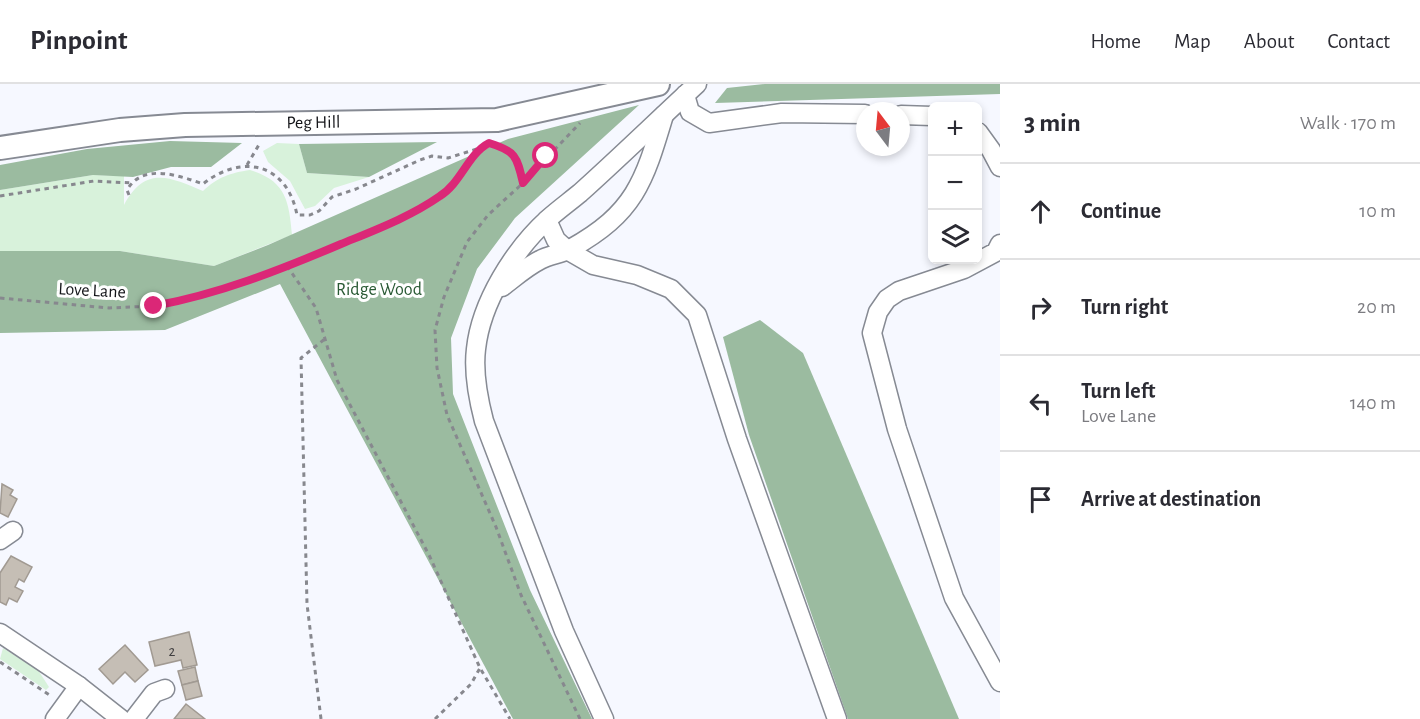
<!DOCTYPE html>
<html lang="en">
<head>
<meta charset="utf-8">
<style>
	:root { --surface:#fff; --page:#f2f2f3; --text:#2b2b33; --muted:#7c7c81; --line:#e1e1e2 }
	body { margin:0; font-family:"Alegreya Sans",sans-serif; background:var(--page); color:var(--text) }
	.controls { position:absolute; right:18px; top:18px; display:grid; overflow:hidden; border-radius:9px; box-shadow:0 3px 9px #0003 }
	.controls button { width:54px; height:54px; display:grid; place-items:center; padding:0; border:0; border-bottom:2px solid var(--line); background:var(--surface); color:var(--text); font:30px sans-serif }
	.compass { position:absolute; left:856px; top:18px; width:54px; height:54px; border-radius:50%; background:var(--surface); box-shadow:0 3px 9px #0003; rotate:344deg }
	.stop { position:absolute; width:18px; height:18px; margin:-14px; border:4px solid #db2777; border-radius:50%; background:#fff }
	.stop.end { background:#db2777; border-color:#fff; box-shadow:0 2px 6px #0008 }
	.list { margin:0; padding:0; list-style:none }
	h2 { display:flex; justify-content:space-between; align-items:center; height:78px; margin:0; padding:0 24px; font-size:26px }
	h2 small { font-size:20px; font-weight:400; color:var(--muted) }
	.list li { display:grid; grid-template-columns:39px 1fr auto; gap:18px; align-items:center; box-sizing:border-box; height:96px; padding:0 24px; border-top:2px solid var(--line) }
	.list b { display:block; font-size:22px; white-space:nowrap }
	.list p { margin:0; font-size:20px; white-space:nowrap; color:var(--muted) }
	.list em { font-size:20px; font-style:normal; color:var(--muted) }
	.icon { flex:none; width:33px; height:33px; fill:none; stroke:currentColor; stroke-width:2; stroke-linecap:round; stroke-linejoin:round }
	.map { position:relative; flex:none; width:1000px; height:635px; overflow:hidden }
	header { display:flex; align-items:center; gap:36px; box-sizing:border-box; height:84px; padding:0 30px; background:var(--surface); border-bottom:2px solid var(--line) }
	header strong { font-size:28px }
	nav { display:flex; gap:33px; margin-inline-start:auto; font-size:21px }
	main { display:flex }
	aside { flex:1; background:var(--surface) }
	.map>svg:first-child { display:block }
	.green { fill:#d8f2db }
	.forest { fill:#9bbba0 }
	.building { fill:#c5beb5; stroke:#a19a92; stroke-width:1.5 }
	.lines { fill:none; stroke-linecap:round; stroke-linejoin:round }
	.minor-casing { stroke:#868a93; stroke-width:21 }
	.major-casing { stroke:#868a93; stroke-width:26 }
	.path { stroke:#87888e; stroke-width:3; stroke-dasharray:4.5 4.5; stroke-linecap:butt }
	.minor { stroke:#fff; stroke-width:18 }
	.major { stroke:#fff; stroke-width:22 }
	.route { stroke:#db2777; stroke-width:8 }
	.labels { text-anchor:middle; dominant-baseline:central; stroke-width:6; stroke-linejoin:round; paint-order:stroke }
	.number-label { font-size:15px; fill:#403f40 }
	.street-label { font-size:18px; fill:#141519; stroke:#fff }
	.park-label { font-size:18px; fill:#2a5a35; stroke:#fff }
</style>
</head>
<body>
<header>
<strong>Pinpoint</strong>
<nav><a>Home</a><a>Map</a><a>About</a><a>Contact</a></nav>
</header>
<main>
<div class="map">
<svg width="1000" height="635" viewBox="0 0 1000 635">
	<rect width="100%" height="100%" fill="#f6f8ff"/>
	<g class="green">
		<polygon points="277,59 299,60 307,89 369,93 334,104 315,122 305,125 290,97 268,78 263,67"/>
		<path d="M250 86C286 97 289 117 292 151L214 182 120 167H0V106L93 91 124 92V121C145 81 170 93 203 107 218 93 230 89 250 86Z"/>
		<polygon points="3,564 38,586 49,603 46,606 0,575"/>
	</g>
	<g class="forest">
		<polygon points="765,0 1000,0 1000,10 715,19 727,4"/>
		<polygon points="639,21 515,134 477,185 451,254 453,310 530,506 592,635 513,635 280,200 165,246 0,249 0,167 120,167 214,182 268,161 508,55"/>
		<polygon points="170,57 242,59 211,83 171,83 133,93 93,91 0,106 0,81 87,65"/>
		<polygon points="437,58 369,93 307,89 299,60"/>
		<polygon points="760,236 803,269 959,635 848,635 749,351 723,253"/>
	</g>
	<g class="building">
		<polygon points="2,400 13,406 10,411 17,415 8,433 0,429"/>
		<polygon points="11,472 32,483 24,498 19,495 15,503 23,507 17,518 9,514 6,521 0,518 0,489"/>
		<polygon points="189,548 197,581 183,584 181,576 155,582 149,558"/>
		<polygon points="125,561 148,586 135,598 125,588 113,600 99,585"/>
		<polygon points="195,583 198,597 182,601 178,587"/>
		<polygon points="198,597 202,612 186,616 182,601"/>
		<polygon points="186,620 205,635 174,635"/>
	</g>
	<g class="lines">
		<g class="minor-casing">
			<g id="minor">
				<polyline points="685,11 690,28 709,39 782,29 865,30"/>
				<polyline points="901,31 932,32"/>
				<polyline points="978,48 991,66 1000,83"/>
				<polyline points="547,136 556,156 567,166 593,181 637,191 671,205 697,231 737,355 837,635"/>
				<polyline points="1000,160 996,168 964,185 899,207 887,215 878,228 872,249 897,345 954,514 1000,598"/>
				<path d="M502 203C514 194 526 183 540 176 549 171 560 170 570 165 635 129 644 98 664 31"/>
				<polyline points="0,456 13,447"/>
				<polyline points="0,549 79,602 121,635"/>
				<polyline points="55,635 79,602"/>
				<polyline points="134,635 154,609 165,605"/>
				<path d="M604 635 564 547 484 337C478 314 473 289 476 265 481 218 514 166 548 135 558 126 569 118 580 109 619 74 658 36 697 0"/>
			</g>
		</g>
		<g class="major-casing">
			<g id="major">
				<path id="s1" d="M0 64 120 46 185 41 497 36 658 0"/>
			</g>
		</g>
		<g class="path">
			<path d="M490 59C516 68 517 73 523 99"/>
			<polyline points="247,81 260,59"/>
			<path d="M129 111 127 106C143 78 180 92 203 100 242 69 287 79 297 131H310L319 127 332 113 356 105 420 76 432 72 448 74 480 64"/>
			<polyline points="0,112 94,97 132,99"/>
			<polyline points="287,182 316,224 337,296 430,473 480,584 510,635"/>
			<polyline points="0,214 109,224 154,222 222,206 287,182 417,126 452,102 480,64 490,57"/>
			<polyline points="0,578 51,612"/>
			<polyline points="321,635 307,520 301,274 326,254"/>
			<polyline points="435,635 471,600 480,584"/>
			<polyline points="580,635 521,511 496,443 447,331 437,284 435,246 444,213 467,158 488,131 523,99 580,39"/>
		</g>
		<use href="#minor" class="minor"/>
		<use href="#major" class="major"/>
	</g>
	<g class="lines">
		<path class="route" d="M154 222C219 210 280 186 341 160 375 146 410 133 440 112 461 99 468 70 489 59 516 67 517 73 523 99L546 72"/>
	</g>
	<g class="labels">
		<g class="number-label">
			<text x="172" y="567">2</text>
		</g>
		<g class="street-label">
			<text stroke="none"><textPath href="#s1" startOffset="315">Peg Hill</textPath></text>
			<text transform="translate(92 207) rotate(3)">Love Lane</text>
		</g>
		<g class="park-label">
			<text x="379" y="206">Ridge Wood</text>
		</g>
	</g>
</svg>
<div class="controls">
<button>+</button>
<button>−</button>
<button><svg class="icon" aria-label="layers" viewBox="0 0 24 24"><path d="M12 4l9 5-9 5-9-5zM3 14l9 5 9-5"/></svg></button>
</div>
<svg class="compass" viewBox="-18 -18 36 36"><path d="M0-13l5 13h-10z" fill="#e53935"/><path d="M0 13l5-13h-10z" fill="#7c7c81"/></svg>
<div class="stop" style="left:546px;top:72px"></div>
<div class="stop end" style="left:154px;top:222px"></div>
</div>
<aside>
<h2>3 min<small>Walk · 170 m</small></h2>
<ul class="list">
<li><svg class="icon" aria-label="ahead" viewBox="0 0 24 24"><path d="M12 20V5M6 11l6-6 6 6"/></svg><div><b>Continue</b></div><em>10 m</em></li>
<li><svg class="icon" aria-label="right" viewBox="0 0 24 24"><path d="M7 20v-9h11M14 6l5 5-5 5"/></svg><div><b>Turn right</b></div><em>20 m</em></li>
<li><svg class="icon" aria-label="left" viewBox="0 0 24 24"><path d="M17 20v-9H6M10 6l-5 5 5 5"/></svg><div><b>Turn left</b><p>Love Lane</p></div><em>140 m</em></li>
<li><svg class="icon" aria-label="arrive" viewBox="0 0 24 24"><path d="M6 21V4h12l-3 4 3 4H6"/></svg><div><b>Arrive at destination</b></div></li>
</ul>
</aside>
</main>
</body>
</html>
